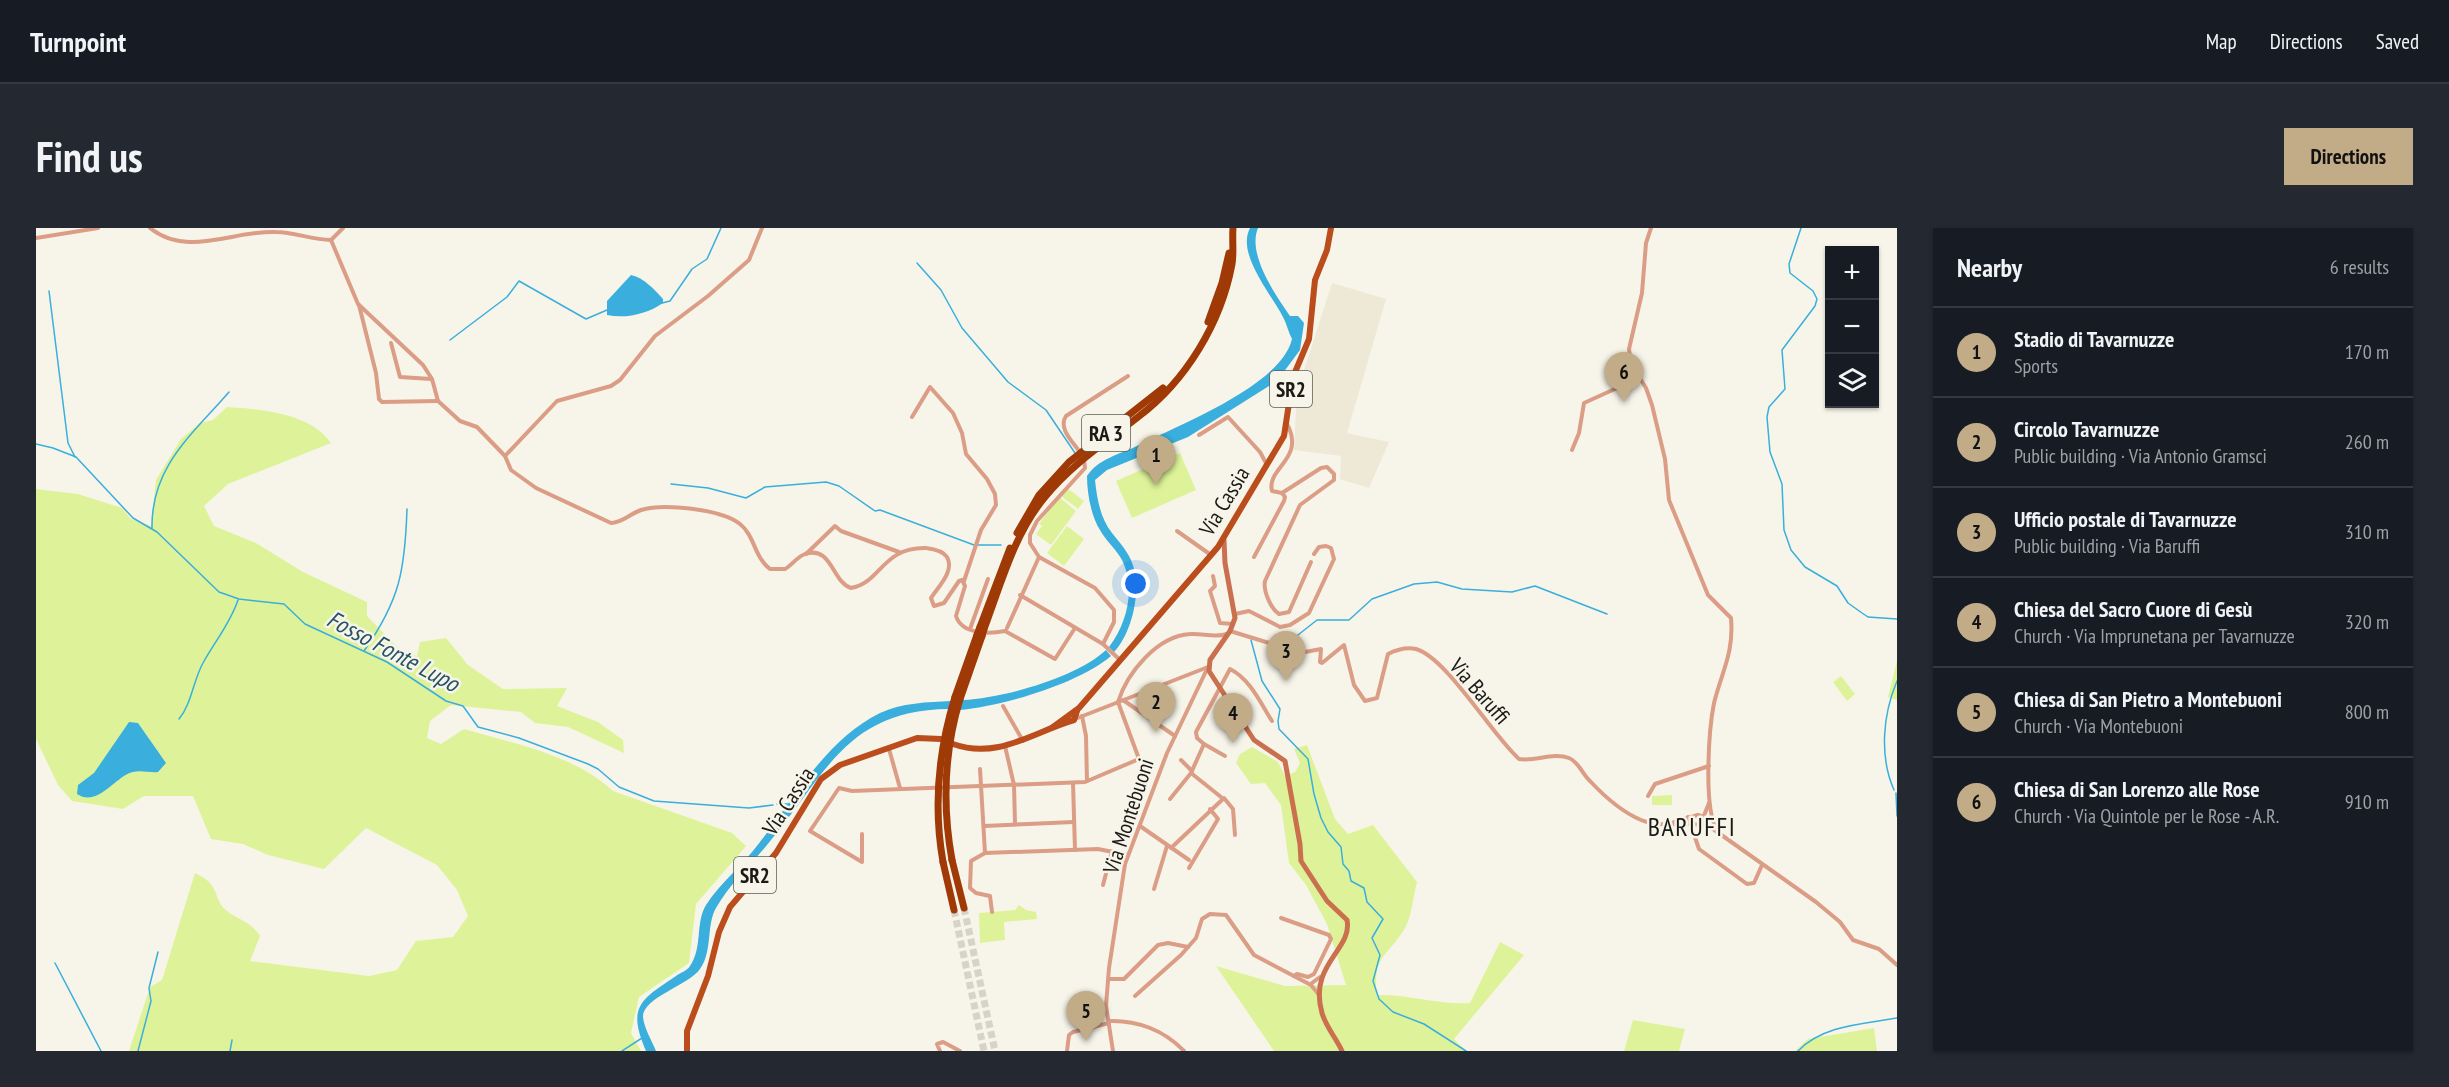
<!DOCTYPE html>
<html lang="en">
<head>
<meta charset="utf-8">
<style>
	:root { --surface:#171b24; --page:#242831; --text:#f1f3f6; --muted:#9ea1a6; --line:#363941; --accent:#c2ab87 }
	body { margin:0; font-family:"PT Sans Narrow",sans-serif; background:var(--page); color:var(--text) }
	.controls { position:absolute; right:18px; top:18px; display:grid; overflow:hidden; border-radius:0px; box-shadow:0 2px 4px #0004 }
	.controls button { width:54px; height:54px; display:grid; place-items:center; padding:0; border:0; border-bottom:2px solid var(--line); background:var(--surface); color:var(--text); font:30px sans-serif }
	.you { position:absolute; left:1100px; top:356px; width:21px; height:21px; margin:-15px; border:4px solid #fff; border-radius:50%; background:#1a73e8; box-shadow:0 0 0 9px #1a73e833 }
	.badge { display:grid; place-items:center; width:39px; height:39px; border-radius:50%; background:var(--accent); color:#111; font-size:20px; font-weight:700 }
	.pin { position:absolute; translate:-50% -50px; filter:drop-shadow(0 2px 3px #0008) }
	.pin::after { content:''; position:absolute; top:32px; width:21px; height:18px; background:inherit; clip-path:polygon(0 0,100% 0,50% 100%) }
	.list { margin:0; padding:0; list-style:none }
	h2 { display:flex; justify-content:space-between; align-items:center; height:78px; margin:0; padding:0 24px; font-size:26px }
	h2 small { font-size:20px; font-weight:400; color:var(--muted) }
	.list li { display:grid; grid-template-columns:39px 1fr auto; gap:18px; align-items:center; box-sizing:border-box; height:90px; padding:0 24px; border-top:2px solid var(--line) }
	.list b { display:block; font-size:22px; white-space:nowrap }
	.list p { margin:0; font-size:20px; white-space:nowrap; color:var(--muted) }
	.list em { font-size:20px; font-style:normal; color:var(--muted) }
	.icon { flex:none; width:33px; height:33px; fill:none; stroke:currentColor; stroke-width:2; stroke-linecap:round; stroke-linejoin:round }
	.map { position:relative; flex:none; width:1861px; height:823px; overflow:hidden; border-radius:0px }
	header { display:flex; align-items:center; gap:36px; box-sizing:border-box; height:84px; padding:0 30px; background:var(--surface); border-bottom:2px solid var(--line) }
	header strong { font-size:28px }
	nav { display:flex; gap:33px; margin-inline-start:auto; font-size:21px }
	.intro { display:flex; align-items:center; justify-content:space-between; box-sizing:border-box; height:144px; padding:0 36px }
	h1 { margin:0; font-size:42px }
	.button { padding:15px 27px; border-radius:0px; background:var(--accent); color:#111; font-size:21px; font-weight:700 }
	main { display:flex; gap:36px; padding:0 36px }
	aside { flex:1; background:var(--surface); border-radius:0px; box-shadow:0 2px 4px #0004 }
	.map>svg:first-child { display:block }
	.built { fill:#eee9d6 }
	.green { fill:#def399 }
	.water { fill:#3aaedd }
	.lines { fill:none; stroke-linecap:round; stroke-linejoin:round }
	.stream { stroke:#3aaedd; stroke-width:1.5 }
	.motorway-tunnel { stroke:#d6d4c9; stroke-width:7; stroke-dasharray:7 3.5; stroke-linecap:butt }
	.minor { stroke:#db9d86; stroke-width:4 }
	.secondary { stroke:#ca704e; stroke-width:5 }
	.primary { stroke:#bb4c1c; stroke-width:6 }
	.motorway { stroke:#9f3906; stroke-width:7 }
	.motorway-bridge { stroke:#9f3906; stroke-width:7 }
	.labels { text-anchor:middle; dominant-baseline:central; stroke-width:5; stroke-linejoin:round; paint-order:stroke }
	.shield { fill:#f7f5e9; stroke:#5d5c55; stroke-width:1.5 }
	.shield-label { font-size:21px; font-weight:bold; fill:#1b1a16 }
	.street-label { font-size:22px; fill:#1b1a16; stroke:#f7f5e9 }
	.water-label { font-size:24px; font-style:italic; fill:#255368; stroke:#f7f5e9 }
	.quarter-label { font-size:26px; letter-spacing:1.5px; fill:#1b1a16; stroke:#f7f5e9 }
</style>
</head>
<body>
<header>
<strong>Turnpoint</strong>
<nav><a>Map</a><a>Directions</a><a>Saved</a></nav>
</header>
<div class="intro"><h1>Find us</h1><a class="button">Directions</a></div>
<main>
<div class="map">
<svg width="1861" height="823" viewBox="0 0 1861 823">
	<rect width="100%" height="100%" fill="#f7f5e9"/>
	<polygon class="built" points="1296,55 1350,71 1311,205 1353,214 1333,260 1304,251 1305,228 1258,222 1261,164"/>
	<g class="green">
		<path d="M191 179C225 181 275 185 295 215L192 256 168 278 178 298 220 315 267 344 331 374V388L364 422 381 428 384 414 410 410 432 437 467 461 531 460 521 478 562 494 587 512 588 525 532 499 499 495 485 484 415 477 394 493 391 510 405 516 428 501C479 516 537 526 577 563L696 605 710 618 660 676 653 735 603 769 595 805 605 823H93L114 759 126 752 159 645C187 658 175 670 191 683 204 693 213 692 224 708L214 733 333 748 361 742 380 713 417 709 432 688 421 662 401 637 330 600 288 641 232 627 207 616 175 611 157 568H108L87 581 36 573 22 557 0 511V261L42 266 86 280 95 291 115 298 120 252 145 211 164 195 177 192Z"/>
		<polygon points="1144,225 1160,262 1096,290 1080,253"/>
		<polygon points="1031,260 1048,273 1042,281 1025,268"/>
		<polygon points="1023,269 1040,283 1015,317 1000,306 1006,298 1003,296"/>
		<polygon points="1031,298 1048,311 1028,338 1011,325"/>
		<polygon points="1861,433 1861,472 1852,469"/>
		<polygon points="1805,448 1819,466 1811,473 1797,454"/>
		<path d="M1271 517 1299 591 1312 606 1337 597 1381 654C1377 668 1376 688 1369 700 1352 729 1336 727 1341 767 1373 766 1402 777 1434 775L1464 714 1488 727 1418 811 1430 823H1238L1180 738 1249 758 1310 757 1291 696 1270 657 1253 635 1245 577 1229 555 1215 556 1200 535 1204 526 1216 519 1242 534 1249 548 1259 544 1264 535 1258 521Z"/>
		<polygon points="1636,567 1636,577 1616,577 1616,568"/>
		<polygon points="983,677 990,682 1000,684 1001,691 968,694 969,712 944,715 943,685 979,682"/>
		<polygon points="1597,792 1649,801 1643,823 1588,823"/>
		<polygon points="1838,800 1841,823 1759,823 1772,811"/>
	</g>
	<g class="water">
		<path d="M1214 0H1222C1211 26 1239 66 1254 88H1262L1268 95 1264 122 1244 149 1233 158 1152 209 1071 242 1059 252C1061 270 1064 290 1076 305 1083 314 1090 321 1095 332 1107 358 1097 404 1078 424L1073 419C1091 395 1100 361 1086 332 1080 321 1070 313 1064 302 1055 288 1051 265 1051 248 1062 231 1084 226 1101 218 1142 197 1245 158 1256 111 1252 104 1251 96 1247 89 1236 67 1200 26 1214 0Z"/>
		<path d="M595 47C608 50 618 61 627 71V75C611 86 590 91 571 87V73Z"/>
		<path d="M1070 422 1075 428C1044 455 965 479 923 482L927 472C967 470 1040 450 1070 422Z"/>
		<path d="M915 473 913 481C812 482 791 544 735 612 717 635 695 654 680 680 670 697 677 723 664 741 653 757 606 770 607 789 608 800 616 813 620 823H610C591 779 604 772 640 748 644 745 652 742 654 738 667 719 659 695 670 677 685 654 708 636 724 614 759 569 790 512 844 485 865 475 892 474 915 473Z"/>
		<path d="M93 494 102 495 130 535 122 544C114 545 105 542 97 544 79 548 62 580 41 566L42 557 58 545Z"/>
	</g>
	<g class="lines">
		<g class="stream">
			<polyline points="1765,0 1753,36 1754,45 1777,63 1781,71 1779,78 1746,122 1749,161 1733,179 1731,189 1734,224 1746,256 1748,302 1755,322 1769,339 1801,358 1812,375 1826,385 1832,389 1861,391"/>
			<polyline points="881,35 905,62 926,100 972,154 1010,182 1039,225"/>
			<polyline points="13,63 32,215 39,229"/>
			<polyline points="626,75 634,73 656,41 671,31 685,0"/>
			<polyline points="414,112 471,69 483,53 550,91 571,82"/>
			<polyline points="0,216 17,220 40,229 97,290 121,304 183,364 203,371 248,376 269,396 351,434 410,473 427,478 442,499 483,510 552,536 562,541 583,559 618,573 713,580 737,577"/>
			<polyline points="635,256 672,260 710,270 729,259 790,254 803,258 839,283 844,282 938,317"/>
			<path d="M116 300C115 238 157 206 193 164"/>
			<polyline points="942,317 965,317"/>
			<polyline points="1215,412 1226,453 1244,481 1242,493 1243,501 1272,531 1278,566 1285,590 1292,604 1305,619 1307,636 1313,643 1315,653 1328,660 1331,674 1347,691 1336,710 1344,727 1337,753 1343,771 1357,784 1388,796 1430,823"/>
			<polyline points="1248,418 1281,392 1313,392 1336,371 1378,356 1401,354 1426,361 1476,364 1499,358 1571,386"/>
			<path d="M328 423C364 372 369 342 371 281"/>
			<path d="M143 491C156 475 157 453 167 435 179 413 194 396 202 372"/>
			<path d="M1858 562C1843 528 1847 486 1861 453"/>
			<polyline points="1860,565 1861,588"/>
			<polyline points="741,576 752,576"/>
			<polyline points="19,735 65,823"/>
			<polyline points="102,823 115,773 113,760 122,724"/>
			<polyline points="194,823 196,812"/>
			<polyline points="586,823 606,810"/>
			<path d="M1762 823C1787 797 1827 796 1861 790"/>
		</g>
		<g class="motorway-tunnel">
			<polyline points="928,680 959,823"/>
			<polyline points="918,682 948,823"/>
		</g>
		<g class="minor">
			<path d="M114 0C151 30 198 2 240 4 259 4 275 12 295 12"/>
			<path d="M1615 0 1610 15 1606 65 1593 121 1595 136 1610 160 1616 177 1629 231 1633 272 1672 367 1695 390C1698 425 1686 443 1678 475 1673 500 1667 580 1681 602"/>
			<polyline points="0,10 62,0"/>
			<polyline points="295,12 322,76 387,137 396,151 402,173 424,193 441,199 469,228 521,173 575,158 584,152 619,108 672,68 713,32 726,0"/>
			<polyline points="295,12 307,0"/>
			<polyline points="323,77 340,145 343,171 346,174 402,173"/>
			<polyline points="355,115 364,149 395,151"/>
			<polyline points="876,189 894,159 917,185 926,205 930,226 951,251 959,266 960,277 945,302 928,353"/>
			<path d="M1251 196C1270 231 1230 240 1236 263L1246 265 1285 240 1291 239 1298 246V252L1264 277 1229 353C1227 363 1235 381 1243 386L1253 384 1275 334"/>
			<polyline points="1163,207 1192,189 1224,224 1231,237"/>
			<polyline points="1536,222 1543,205 1548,175 1603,150"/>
			<path d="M1043 223C1036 213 1022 200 1030 188L1092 148"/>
			<path d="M469 228 475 242 500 260 575 295C586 295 594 286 605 282 627 275 685 281 704 296 719 308 718 329 734 341H749C756 337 761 329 769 326 796 317 796 354 815 360 845 355 846 319 890 320 898 321 907 323 911 329 919 343 902 359 895 370L898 378 908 375 923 353 926 352 929 358 920 388C926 407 954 406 969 403"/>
			<polyline points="1048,232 1049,240 1001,293 994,307 994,315 1003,329 1059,360 1078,382 1078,394 1067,416"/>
			<polyline points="1141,303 1175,327"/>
			<polyline points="770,326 799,298 805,303 863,324"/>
			<polyline points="1218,329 1248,273 1249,269 1246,265"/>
			<polyline points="1177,348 1179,358 1174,363 1184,395 1197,396"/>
			<polyline points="984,367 1067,416 1084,432"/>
			<polyline points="1199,386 1213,383 1244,399 1254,397 1273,385 1298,331 1295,320 1290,318 1283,319 1278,326"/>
			<polyline points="971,400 1003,329"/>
			<polyline points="934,401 952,351"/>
			<polyline points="969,403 1019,431 1039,400"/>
			<path d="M1194 403 1256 422 1269 424 1285 421 1284 434 1286 435 1308 417 1318 457 1329 473 1341 470 1352 426C1360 422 1371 419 1380 421 1411 430 1456 507 1483 531 1499 534 1517 524 1533 530 1543 534 1546 546 1554 553 1568 568 1586 584 1605 592 1628 602 1654 590 1677 601L1780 674 1804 694 1817 712 1843 721 1861 737"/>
			<polyline points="1087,472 1139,508"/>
			<path d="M1082 474C1091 445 1121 408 1154 406 1166 405 1179 410 1191 406"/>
			<polyline points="967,478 987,513"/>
			<polyline points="1046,488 1050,508 1051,553"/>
			<polyline points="1039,491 1172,439"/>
			<polyline points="1168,516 1189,528"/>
			<polyline points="969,518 978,557 979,596"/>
			<polyline points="853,521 864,560"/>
			<polyline points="1145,532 1156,543"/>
			<polyline points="944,541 949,625"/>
			<polyline points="1155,545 1185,569"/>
			<polyline points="1037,555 1039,622"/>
			<polyline points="1612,568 1619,556 1673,538"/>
			<path d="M1134 571 1155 545 1168 516 1161 510 1160 504 1194 441C1214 451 1224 474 1236 493"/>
			<polyline points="1652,589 1663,621 1711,656 1718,655 1726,637"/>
			<polyline points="1638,594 1662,587 1676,592"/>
			<polyline points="1668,596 1667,590 1673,575"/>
			<polyline points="948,598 1038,594"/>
			<polyline points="1104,598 1153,632"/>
			<polyline points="826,606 826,634 774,603 803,560 816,563 1049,554 1103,531 1082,474"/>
			<polyline points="1135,620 1188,570 1197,581 1199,607"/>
			<polyline points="1153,640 1182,591 1174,581"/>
			<polyline points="1067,657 1076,623"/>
			<polyline points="1118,661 1131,618"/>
			<polyline points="956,684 954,668 940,665 934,660 935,633 949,625 1062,621 1092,627"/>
			<polyline points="1245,690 1293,707 1295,711 1278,746 1272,749 1261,746 1258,748"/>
			<polyline points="1074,751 1088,751 1122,717 1132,715 1152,719"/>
			<polyline points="1276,755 1284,749"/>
			<polyline points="1099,768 1145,727 1160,710 1166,691 1174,686 1190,687 1218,727 1275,757 1284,768"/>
			<path d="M1073 793C1101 792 1128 802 1148 823"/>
			<polyline points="904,823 901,816 907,814 924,823"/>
			<polyline points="1031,823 1033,807 1037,804 1073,795"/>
			<polyline points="1077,823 1070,778 1073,740 1089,636 1131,525 1172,439"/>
		</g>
		<path class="secondary" d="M1188 312 1189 335 1199 390 1194 403 1174 432 1173 443 1218 512 1249 533 1264 616 1265 633 1291 673 1311 692C1317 722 1272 736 1286 785 1290 799 1300 810 1306 823"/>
		<g class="primary">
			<polyline points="1017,499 1043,480 1182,319 1248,208 1257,149 1273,111 1279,52 1291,22 1295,0"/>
			<path d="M917 516C962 532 997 504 1038 492L1041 483"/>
			<polyline points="651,823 651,803 672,748 683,704 694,679 740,625 785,551 804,537 881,510 905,511"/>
		</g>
		<g class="motorway">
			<polyline points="1172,94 1186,55 1193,25"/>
			<polyline points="981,305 1003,267 1033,234 1127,160"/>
			<polyline points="944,399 974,320"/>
			<path d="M948 401C965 356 978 306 1009 269 1036 236 1069 215 1102 189 1150 153 1185 95 1196 36 1198 24 1196 12 1197 0"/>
			<polyline points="919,469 941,407"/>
			<polyline points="924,471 946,408"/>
			<polyline points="916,632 928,680"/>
			<polyline points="907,634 918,682"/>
		</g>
		<g class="motorway-bridge">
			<polyline points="941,407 944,399"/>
			<polyline points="946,408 948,401"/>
			<path d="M916 632C906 577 908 524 924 471"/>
			<path d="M907 634C897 577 902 524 919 469"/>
		</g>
	</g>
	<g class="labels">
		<g class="shield">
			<rect x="1234" y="143" width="42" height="36" rx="4.5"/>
			<rect x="1046" y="187" width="48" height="36" rx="4.5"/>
			<rect x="698" y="629" width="42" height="36" rx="4.5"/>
		</g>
		<g class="shield-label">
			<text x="1255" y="161">SR2</text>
			<text x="1070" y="205">RA 3</text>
			<text x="719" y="647">SR2</text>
		</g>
		<g class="street-label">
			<text transform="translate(1188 273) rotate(-59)">Via Cassia</text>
			<text transform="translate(1444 463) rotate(49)">Via Baruffi</text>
			<text transform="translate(752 573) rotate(-57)">Via Cassia</text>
			<text transform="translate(1092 588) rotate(-72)">Via Montebuoni</text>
		</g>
		<g class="water-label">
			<text transform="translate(357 423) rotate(28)">Fosso Fonte Lupo</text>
		</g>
		<g class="quarter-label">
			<text x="1656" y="598">BARUFFI</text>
		</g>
	</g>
</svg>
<div class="controls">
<button>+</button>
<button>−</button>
<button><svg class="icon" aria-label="layers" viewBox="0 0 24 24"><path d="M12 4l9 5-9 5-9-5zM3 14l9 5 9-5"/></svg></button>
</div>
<div class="you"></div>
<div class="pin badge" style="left:1120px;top:257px">1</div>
<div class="pin badge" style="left:1120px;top:504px">2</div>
<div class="pin badge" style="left:1250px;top:453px">3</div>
<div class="pin badge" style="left:1197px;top:515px">4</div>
<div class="pin badge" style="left:1050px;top:813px">5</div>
<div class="pin badge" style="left:1588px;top:174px">6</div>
</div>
<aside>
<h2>Nearby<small>6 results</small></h2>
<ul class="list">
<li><span class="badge">1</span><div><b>Stadio di Tavarnuzze</b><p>Sports</p></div><em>170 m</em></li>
<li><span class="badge">2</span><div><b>Circolo Tavarnuzze</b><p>Public building · Via Antonio Gramsci</p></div><em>260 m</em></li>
<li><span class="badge">3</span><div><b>Ufficio postale di Tavarnuzze</b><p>Public building · Via Baruffi</p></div><em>310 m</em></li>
<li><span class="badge">4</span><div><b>Chiesa del Sacro Cuore di Gesù</b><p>Church · Via Imprunetana per Tavarnuzze</p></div><em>320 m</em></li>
<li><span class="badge">5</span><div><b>Chiesa di San Pietro a Montebuoni</b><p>Church · Via Montebuoni</p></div><em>800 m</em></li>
<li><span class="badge">6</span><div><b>Chiesa di San Lorenzo alle Rose</b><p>Church · Via Quintole per le Rose - A.R.</p></div><em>910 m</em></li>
</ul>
</aside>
</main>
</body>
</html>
